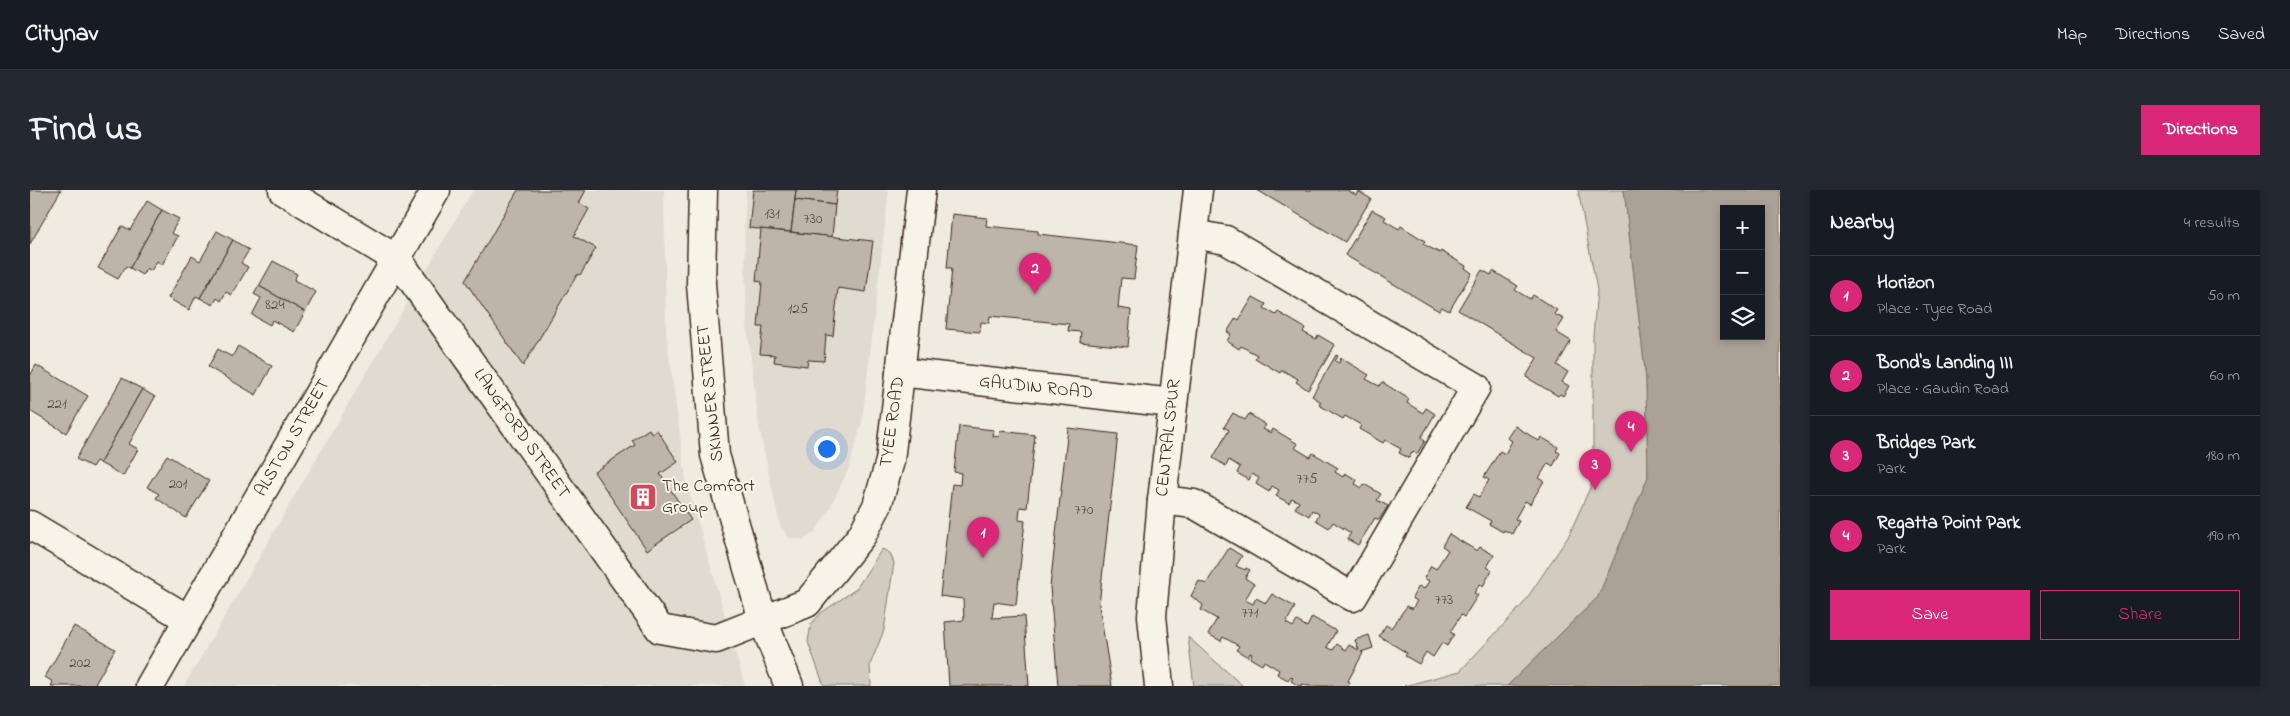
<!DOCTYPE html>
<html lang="en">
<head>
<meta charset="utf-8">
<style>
	:root { --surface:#171b24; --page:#242831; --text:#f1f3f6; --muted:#9ea1a6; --line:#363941; --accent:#db2777 }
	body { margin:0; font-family:"Indie Flower",sans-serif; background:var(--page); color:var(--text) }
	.controls { position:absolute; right:15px; top:15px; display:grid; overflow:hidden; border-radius:0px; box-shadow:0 2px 8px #0003 }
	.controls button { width:45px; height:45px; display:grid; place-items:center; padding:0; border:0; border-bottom:1px solid var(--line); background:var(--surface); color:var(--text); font:25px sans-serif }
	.you { position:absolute; left:796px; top:258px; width:18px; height:18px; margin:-12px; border:4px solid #fff; border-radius:50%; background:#1a73e8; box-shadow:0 0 0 8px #1a73e833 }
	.badge { display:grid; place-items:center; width:32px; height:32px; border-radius:50%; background:var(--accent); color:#fff; font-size:16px; font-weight:700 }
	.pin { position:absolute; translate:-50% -41px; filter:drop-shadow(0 1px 2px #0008) }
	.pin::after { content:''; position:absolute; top:26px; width:18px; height:15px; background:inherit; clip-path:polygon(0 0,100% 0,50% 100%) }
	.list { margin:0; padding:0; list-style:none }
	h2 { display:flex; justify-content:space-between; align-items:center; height:65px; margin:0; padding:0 20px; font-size:21px }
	h2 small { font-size:16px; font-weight:400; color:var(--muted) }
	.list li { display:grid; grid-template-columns:32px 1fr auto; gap:15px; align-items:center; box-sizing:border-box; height:80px; padding:0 20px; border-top:1px solid var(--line) }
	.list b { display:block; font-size:19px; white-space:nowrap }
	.list p { margin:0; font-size:16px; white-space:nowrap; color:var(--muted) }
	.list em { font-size:16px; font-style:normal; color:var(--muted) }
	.actions { display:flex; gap:10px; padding:15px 20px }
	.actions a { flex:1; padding:11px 0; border:1px solid var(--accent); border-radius:0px; text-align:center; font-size:18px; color:var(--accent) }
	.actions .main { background:var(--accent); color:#fff }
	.icon { flex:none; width:28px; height:28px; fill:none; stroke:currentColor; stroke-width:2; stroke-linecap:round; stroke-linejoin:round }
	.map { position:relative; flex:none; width:1750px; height:496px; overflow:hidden; border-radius:0px }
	header { display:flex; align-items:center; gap:30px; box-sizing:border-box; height:70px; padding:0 25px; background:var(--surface); border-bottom:1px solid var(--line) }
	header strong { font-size:24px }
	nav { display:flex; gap:28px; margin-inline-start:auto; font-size:18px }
	.intro { display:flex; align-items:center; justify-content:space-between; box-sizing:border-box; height:120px; padding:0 30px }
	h1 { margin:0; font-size:35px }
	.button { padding:12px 22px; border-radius:0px; background:var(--accent); color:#fff; font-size:18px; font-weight:700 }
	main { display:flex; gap:30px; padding:0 30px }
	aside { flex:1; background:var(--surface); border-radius:0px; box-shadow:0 2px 8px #0003 }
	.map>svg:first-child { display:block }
	.built { fill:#e0dbd0 }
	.green { fill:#d1cbc0; stroke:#867a6f }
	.water { fill:#aaa296; stroke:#7e7266; fill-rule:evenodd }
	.building { fill:#bdb5aa; stroke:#3b2a1e }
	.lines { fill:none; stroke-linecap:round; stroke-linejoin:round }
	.minor-casing { stroke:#3b2a1e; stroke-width:31 }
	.major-casing { stroke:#3b2a1e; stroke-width:31 }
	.minor { stroke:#f7f3e8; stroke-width:28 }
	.major { stroke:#f7f3e8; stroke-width:28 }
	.labels { text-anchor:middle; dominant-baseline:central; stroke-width:4; stroke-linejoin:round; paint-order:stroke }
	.number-label { font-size:15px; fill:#5c4d41 }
	.street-label { font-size:18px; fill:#3b2a1e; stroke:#f7f3e8 }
	.poi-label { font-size:18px; fill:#3b2a1e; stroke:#f7f3e8; text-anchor:start }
</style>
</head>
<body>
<header>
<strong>Citynav</strong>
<nav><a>Map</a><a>Directions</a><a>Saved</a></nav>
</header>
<div class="intro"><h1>Find us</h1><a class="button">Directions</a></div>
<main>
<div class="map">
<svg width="1750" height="496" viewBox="0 0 1750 496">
	<rect width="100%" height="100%" fill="#efebe0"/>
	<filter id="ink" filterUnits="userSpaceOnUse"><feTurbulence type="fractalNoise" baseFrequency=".02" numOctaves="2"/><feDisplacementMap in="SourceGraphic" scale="10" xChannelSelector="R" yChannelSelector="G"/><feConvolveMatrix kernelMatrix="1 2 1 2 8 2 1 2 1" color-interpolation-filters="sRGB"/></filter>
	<g filter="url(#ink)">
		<g class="built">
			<polygon points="443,0 634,0 636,141 656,290 715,496 154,496"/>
			<polygon points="716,0 859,0 832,232 819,278 798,322 785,342 773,350 759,348 750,336 729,237 717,136 714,34"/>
		</g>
		<g class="green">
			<polygon points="1548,0 1594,0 1616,189 1618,287 1568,407 1477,496 1374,496 1430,481 1493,414 1538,347 1563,291 1563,146 1567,100"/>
			<polygon points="852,359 860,363 864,373 854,440 840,475 841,496 794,496 778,452 781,434 791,423 826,399"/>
			<polygon points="1158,447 1213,496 1164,496"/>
		</g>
		<path class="water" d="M1594 0H1750V496H1477L1568 407 1618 287 1616 189ZM1694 19H1731V146H1694Z"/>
		<g class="building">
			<polygon points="0,0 31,0 0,54"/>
			<polygon points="488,0 556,0 549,13 559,19 544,46 566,58 551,84 547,85 493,176 435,91"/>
			<polygon points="723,0 766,0 761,42 719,38"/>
			<polygon points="766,0 807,0 805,15 765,10"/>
			<polygon points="1227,0 1317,0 1326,5 1328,1 1341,9 1315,52"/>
			<polygon points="765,10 805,15 802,47 761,42"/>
			<polygon points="117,11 132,20 100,78 96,76 88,89 68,78 92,36 100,40"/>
			<polygon points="132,20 149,29 141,43 148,46 132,75 127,71 121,81 117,78 112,85 100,78"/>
			<polygon points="1342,20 1356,27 1354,30 1369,39 1371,36 1395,51 1393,54 1410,63 1411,61 1436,76 1435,78 1442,83 1419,121 1412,117 1409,121 1315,65"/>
			<polygon points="922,24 957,28 956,36 1008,41 1008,44 1108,55 1104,89 1091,88 1088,118 1101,120 1098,157 1050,152 1051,142 1038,141 1039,134 960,126 959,133 951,132 950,142 916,139 922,78 917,78"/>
			<polygon points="731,39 843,51 836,102 808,98 803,146 796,145 794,171 778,170 777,176 744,172 745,165 730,164 733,137 728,137 732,92 726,91"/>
			<polygon points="187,41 203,50 170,108 166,106 159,120 138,108 162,66 170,71"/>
			<polygon points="203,50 219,60 211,73 218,77 202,105 196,102 191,111 187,108 183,115 170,108"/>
			<polygon points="243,71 267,84 264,90 286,102 275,122 229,96"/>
			<polygon points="1452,80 1461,85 1463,81 1488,96 1485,100 1500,109 1503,105 1527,120 1524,124 1534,129 1526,142 1541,151 1527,175 1538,182 1532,192 1539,196 1533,206 1530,204 1528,206 1496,187 1507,168 1428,120"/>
			<polygon points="229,96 275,122 264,142 242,130 240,135 222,125 231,108 224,104"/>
			<polygon points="1223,107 1236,114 1234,118 1246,125 1248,122 1275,138 1273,142 1286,149 1288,145 1305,155 1278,200 1266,192 1268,189 1252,180 1250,183 1225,168 1227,165 1211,156 1209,159 1197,151 1201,144 1197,142 1206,128 1209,130"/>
			<polygon points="208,156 242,176 226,205 178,177 188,159 202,167"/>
			<polygon points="1306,165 1308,166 1305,171 1309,173 1311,168 1339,185 1336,189 1349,196 1352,192 1379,209 1377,213 1393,223 1396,218 1405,224 1391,248 1395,251 1387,264 1383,261 1379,268 1369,263 1371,259 1355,250 1353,253 1329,239 1331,235 1315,226 1313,229 1289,215 1291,212 1282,206"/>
			<polygon points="6,175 58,206 36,243 0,221 0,186"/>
			<polygon points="92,188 112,199 70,273 66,271 62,277 46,269"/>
			<polygon points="112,199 125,207 99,254 108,259 93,286 70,273"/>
			<polygon points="1203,223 1215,230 1219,224 1236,235 1233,239 1241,243 1243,239 1268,254 1265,258 1280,267 1283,263 1308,278 1305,282 1313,287 1315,283 1327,290 1325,294 1332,298 1334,294 1351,304 1347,310 1358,316 1349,330 1345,328 1328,355 1317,349 1321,343 1303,332 1299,338 1286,330 1289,324 1282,320 1279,326 1265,318 1269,312 1262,308 1259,313 1246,306 1249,300 1242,296 1239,302 1226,294 1229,288 1222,284 1219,290 1207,283 1210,277 1199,270 1196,276 1183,268 1199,240 1194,237"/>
			<polygon points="929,236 964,240 963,246 969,247 970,241 1005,245 997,318 990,317 989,330 995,331 986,415 964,412 962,428 994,426 999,496 919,496 915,432 934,430 933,409 910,406 922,294 930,295 931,283 924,282"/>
			<polygon points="1485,236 1509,251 1511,247 1528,257 1526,261 1530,263 1523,276 1518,273 1509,288 1514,291 1500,314 1495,311 1485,329 1489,331 1482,344 1474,340 1473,342 1459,334 1461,331 1436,317 1444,304 1449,307 1459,290 1454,287 1470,261 1475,264 1482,251 1477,248"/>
			<polygon points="1038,238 1088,244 1069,415 1082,496 1028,496 1020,397"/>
			<polygon points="619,239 622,244 627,240 648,272 630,284 661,330 617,360 564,282 605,255 602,250"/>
			<polygon points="137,265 179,291 156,328 126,308 129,304 117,297"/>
			<polygon points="1419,344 1447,361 1450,357 1464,365 1457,377 1462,380 1453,396 1450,394 1444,403 1448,405 1434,427 1431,425 1420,442 1424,444 1417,456 1412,453 1403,467 1396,462 1389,474 1375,466 1377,463 1349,446 1356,435 1361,438 1377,416 1382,419 1387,411 1382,408 1389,396 1394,399 1399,391 1394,388 1401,376 1406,379 1418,360 1412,356"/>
			<polygon points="1199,358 1212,366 1206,376 1215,380 1216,378 1220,380 1215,388 1224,394 1215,410 1223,414 1226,408 1236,413 1242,404 1265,417 1256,433 1263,437 1267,431 1277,437 1282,427 1306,441 1297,457 1303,460 1307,454 1316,460 1319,455 1329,460 1325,450 1339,445 1343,458 1331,462 1333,463 1318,491 1320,492 1317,496 1277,496 1274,494 1269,496 1261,491 1263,488 1261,486 1258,490 1247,484 1249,480 1234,471 1232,475 1220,468 1222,464 1220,463 1218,467 1206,460 1209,456 1193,447 1191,451 1178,444 1187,429 1171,420 1173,415 1161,406 1169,391 1176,394"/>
			<polygon points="44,436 85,459 64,496 21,496 23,492 15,487"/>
		</g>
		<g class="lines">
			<g class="minor-casing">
				<g id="minor">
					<polyline points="253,0 368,70 630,439 686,449 777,413 832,345 847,316 860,271 891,0"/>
					<polyline points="870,182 1143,213"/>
					<polyline points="1132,310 1164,314 1323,407 1446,197 1196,50 1163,44"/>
					<polyline points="0,335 158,429"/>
					<polyline points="120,496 406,0"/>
					<polyline points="1129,496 1122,426 1132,310 1168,0"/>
				</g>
			</g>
			<g class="major-casing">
				<polyline id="major" points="673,0 671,94 685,265 733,430 759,496"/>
			</g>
			<use href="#minor" class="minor"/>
			<use href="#major" class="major"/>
		</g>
	</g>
	<defs>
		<g id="building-square" transform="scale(1.4375)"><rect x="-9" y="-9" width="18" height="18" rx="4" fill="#d1495b" stroke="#f7f3e8"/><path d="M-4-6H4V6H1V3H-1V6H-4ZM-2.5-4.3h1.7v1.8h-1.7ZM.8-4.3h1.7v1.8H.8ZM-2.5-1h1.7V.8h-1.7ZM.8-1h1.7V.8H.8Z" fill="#fff"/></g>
	</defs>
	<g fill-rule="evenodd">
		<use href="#building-square" x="613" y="307"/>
	</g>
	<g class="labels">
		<g class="number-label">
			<text x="742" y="24">131</text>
			<text x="783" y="29">730</text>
			<text x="245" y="115">824</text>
			<text x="768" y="119">125</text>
			<text x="27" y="214">221</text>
			<text x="1277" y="289">775</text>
			<text x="148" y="294">201</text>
			<text x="1054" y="320">770</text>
			<text x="1414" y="410">773</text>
			<text x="1220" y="423">771</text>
			<text x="50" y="473">202</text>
		</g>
		<g class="street-label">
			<text transform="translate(1006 198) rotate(6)">GAUDIN ROAD</text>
			<text transform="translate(681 203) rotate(-96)">SKINNER STREET</text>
			<text transform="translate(863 232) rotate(-82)">TYEE ROAD</text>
			<text transform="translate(491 244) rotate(55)">LANGFORD STREET</text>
			<text transform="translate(263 248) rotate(-60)">ALSTON STREET</text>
			<text transform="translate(1139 248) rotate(-84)">CENTRAL SPUR</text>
		</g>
		<g class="poi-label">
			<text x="632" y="297">The Comfort<tspan x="632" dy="21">Group</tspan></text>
		</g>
	</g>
</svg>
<div class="controls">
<button>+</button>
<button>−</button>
<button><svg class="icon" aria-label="layers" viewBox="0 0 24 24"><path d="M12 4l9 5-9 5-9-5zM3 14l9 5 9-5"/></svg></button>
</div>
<div class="you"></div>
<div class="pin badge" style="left:953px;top:368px">1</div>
<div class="pin badge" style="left:1005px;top:104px">2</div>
<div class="pin badge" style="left:1565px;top:300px">3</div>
<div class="pin badge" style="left:1601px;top:262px">4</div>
</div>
<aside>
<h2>Nearby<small>4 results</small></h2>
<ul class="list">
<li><span class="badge">1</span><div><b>Horizon</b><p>Place · Tyee Road</p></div><em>50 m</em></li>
<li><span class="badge">2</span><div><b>Bond's Landing III</b><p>Place · Gaudin Road</p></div><em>60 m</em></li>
<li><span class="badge">3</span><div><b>Bridges Park</b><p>Park</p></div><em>180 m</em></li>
<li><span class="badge">4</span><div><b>Regatta Point Park</b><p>Park</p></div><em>190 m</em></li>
</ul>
<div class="actions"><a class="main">Save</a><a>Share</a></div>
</aside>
</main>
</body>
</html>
